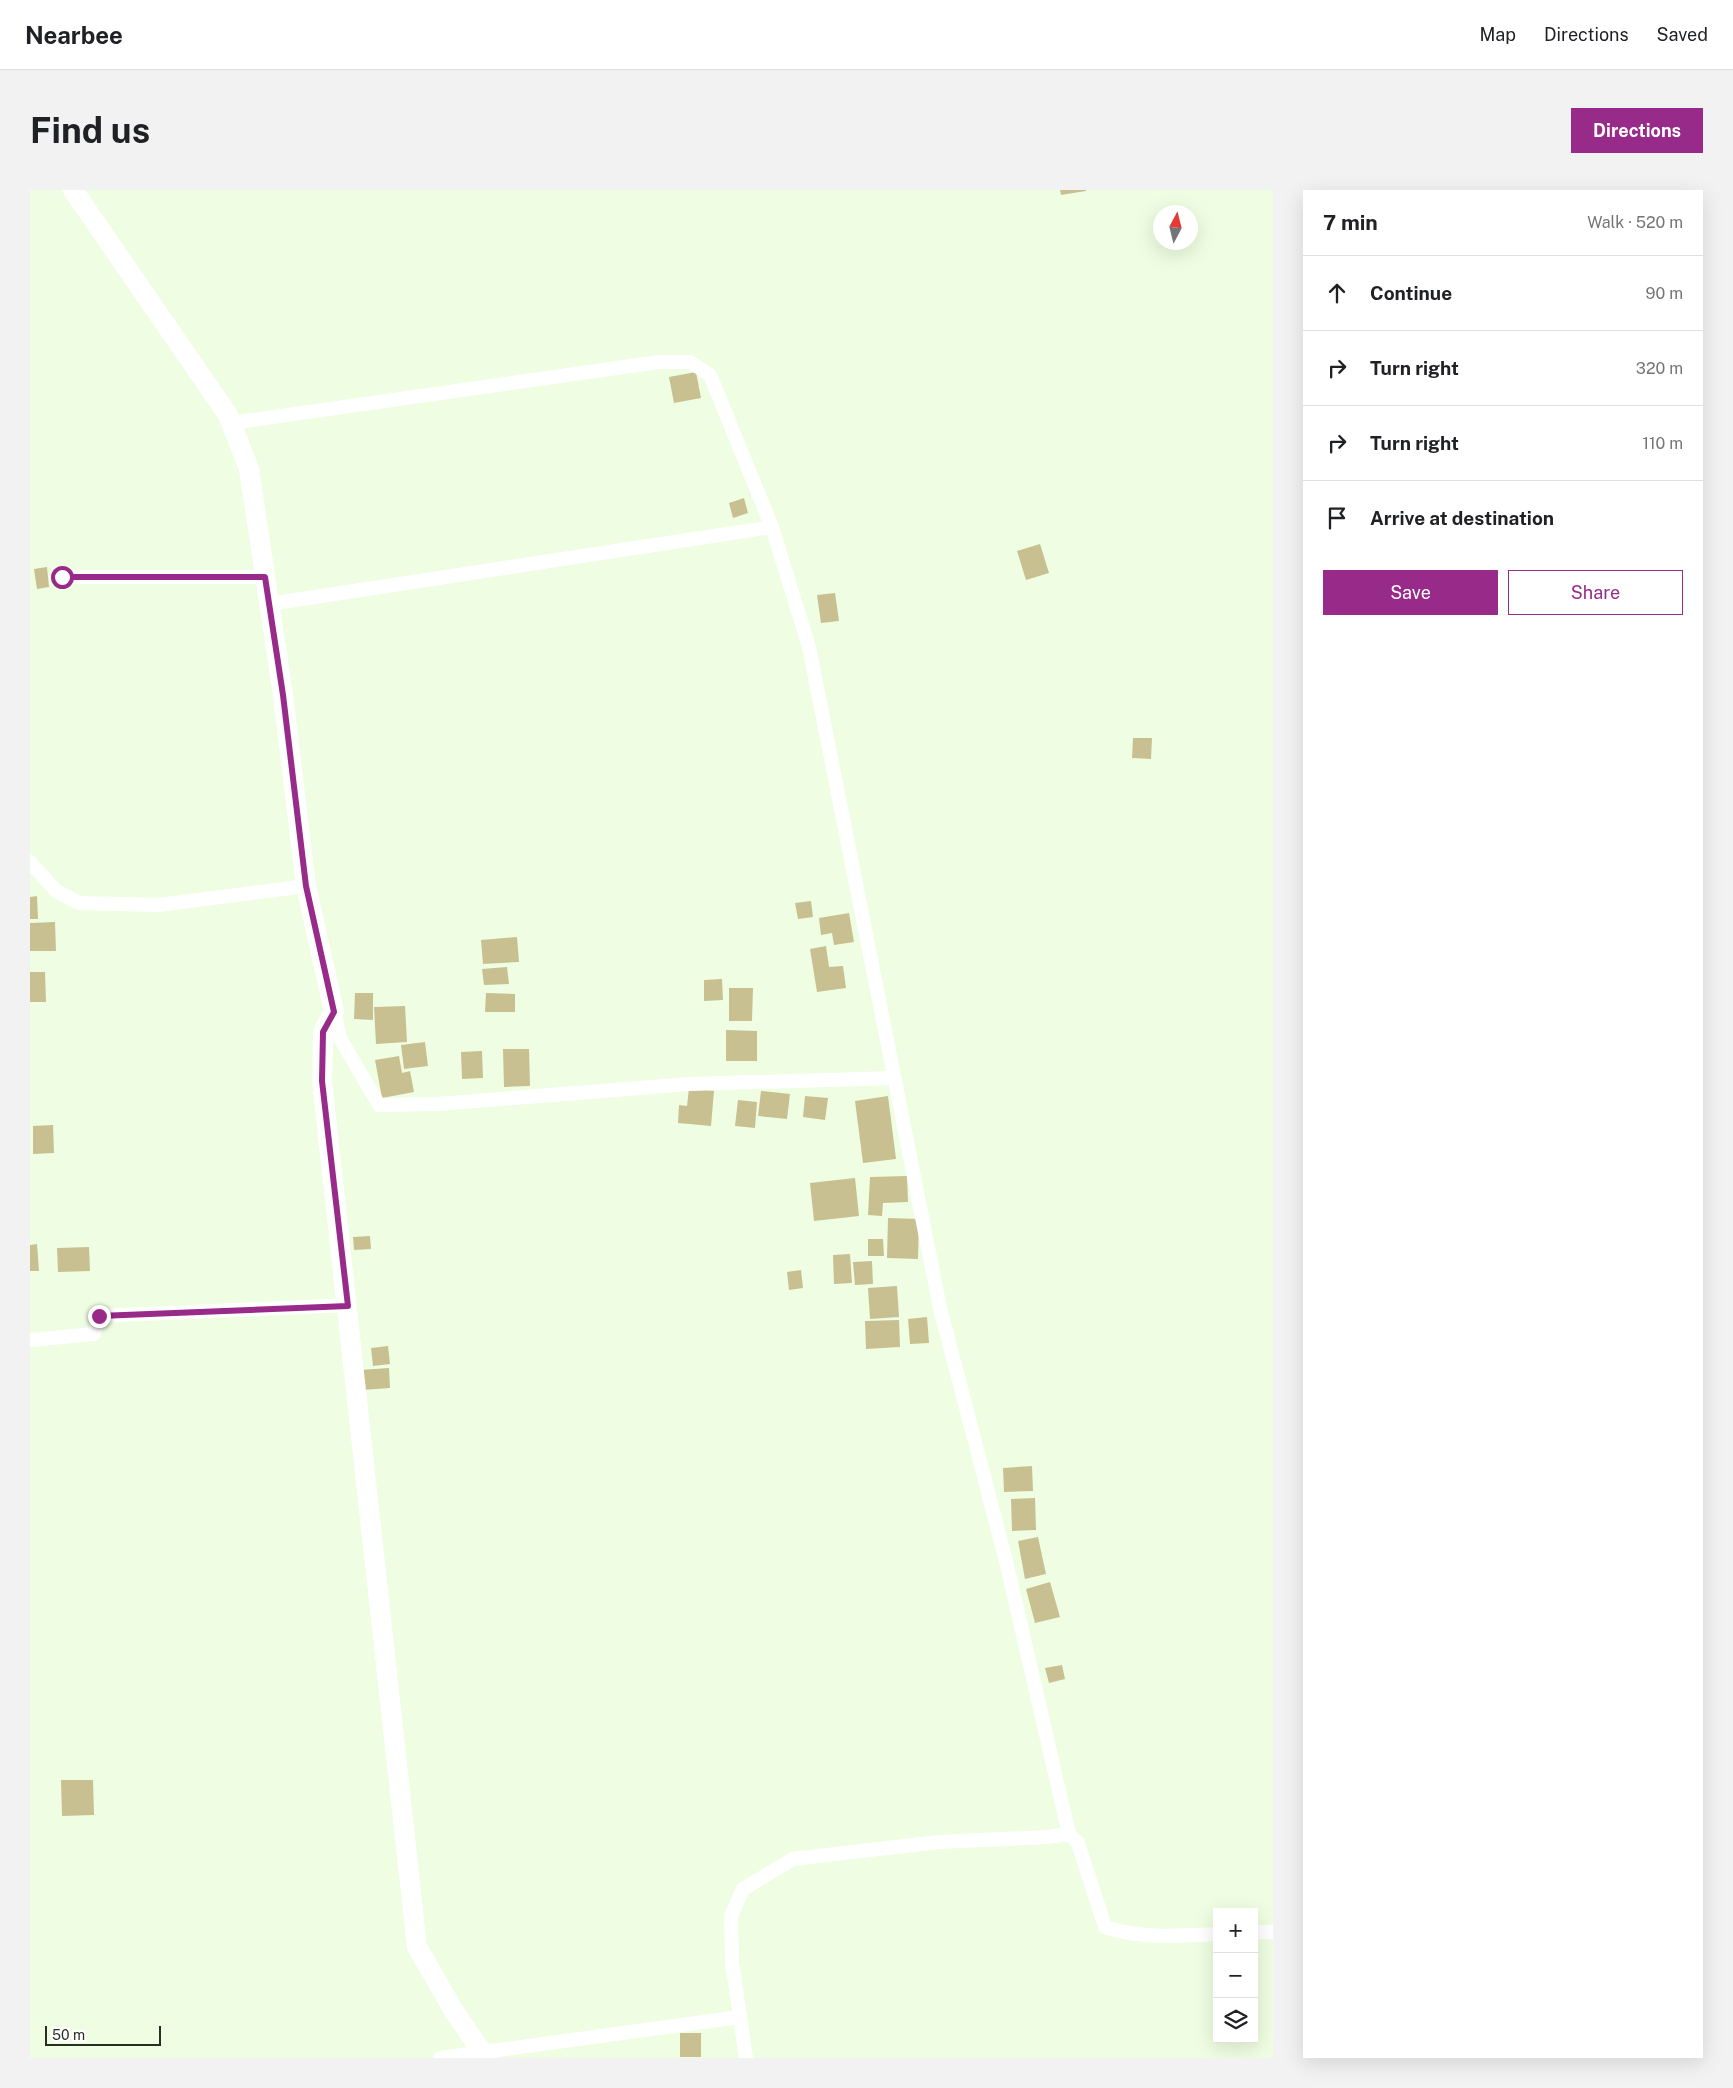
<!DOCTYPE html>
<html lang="en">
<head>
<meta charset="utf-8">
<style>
	:root { --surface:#fff; --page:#f2f2f2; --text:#202124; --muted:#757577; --line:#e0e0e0; --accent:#982a8a }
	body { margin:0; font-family:"Public Sans",sans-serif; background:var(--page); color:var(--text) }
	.controls { position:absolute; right:15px; bottom:15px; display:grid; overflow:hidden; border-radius:0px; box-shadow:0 5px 20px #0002 }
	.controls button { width:45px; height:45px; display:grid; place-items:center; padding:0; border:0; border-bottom:1px solid var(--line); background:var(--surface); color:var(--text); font:25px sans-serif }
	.compass { position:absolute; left:1123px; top:15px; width:45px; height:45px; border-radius:50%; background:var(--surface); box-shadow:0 5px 20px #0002; rotate:7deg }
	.scale { position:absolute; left:15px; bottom:12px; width:116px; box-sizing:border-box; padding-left:5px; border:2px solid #282e24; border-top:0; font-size:14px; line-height:18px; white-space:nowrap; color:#282e24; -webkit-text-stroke:4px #fff; paint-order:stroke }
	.stop { position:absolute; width:15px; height:15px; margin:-11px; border:4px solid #982a8a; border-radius:50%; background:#fff }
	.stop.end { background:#982a8a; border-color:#fff; box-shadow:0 1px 5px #0008 }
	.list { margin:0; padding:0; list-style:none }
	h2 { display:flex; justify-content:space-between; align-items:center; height:65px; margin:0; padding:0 20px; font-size:21px }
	h2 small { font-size:16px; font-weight:400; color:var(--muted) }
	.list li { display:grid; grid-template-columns:32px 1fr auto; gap:15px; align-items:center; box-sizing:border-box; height:75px; padding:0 20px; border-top:1px solid var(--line) }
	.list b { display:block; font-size:19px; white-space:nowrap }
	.list em { font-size:16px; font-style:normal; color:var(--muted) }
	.actions { display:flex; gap:10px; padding:15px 20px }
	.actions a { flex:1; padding:11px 0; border:1px solid var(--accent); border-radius:0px; text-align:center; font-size:18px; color:var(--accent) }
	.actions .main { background:var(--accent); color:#fff }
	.icon { flex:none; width:28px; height:28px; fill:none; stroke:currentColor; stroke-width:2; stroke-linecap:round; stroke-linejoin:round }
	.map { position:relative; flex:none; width:1243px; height:1868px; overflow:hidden; border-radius:0px }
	header { display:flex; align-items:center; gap:30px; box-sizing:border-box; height:70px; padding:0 25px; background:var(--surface); border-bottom:1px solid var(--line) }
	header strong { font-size:24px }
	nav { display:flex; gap:28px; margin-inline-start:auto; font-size:18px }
	.intro { display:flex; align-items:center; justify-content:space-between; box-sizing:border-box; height:120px; padding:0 30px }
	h1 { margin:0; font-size:35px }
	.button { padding:12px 22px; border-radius:0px; background:var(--accent); color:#fff; font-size:18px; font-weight:700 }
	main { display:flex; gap:30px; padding:0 30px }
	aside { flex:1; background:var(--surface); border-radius:0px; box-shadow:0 5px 20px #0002 }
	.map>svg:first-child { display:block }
	.building { fill:#c8c090 }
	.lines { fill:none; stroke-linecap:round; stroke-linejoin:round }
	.street { stroke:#fff; stroke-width:14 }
	.secondary { stroke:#fff; stroke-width:20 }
	.route { stroke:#982a8a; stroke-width:6 }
</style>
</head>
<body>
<header>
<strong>Nearbee</strong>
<nav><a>Map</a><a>Directions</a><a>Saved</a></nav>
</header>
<div class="intro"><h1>Find us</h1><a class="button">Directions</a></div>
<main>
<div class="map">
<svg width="1243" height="1868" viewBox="0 0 1243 1868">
	<rect width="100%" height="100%" fill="#effee2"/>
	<g class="building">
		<polygon points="1030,0 1056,0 1056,1 1031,5"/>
		<polygon points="666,182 671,208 644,213 639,187"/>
		<polygon points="714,308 718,323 703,328 699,313"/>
		<polygon points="1010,354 1019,383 996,390 987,361"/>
		<polygon points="17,377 19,397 7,399 4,379"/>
		<polygon points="805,403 809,431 791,433 787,405"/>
		<polygon points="1103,548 1122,548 1121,569 1102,568"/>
		<polygon points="7,706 8,729 0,729 0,707"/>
		<polygon points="781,711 783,727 768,729 765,713"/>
		<polygon points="819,723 824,752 804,755 802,743 791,745 789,728"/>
		<polygon points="25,732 26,761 0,761 0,733"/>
		<polygon points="487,747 489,772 453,774 451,750"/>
		<polygon points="796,756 799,777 813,776 816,798 787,802 780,759"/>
		<polygon points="477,777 479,794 454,795 452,779"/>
		<polygon points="0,782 15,782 16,812 0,812"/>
		<polygon points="692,789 693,810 674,811 674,790"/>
		<polygon points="699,798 723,798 722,831 699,831"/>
		<polygon points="325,803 343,803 343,830 324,829"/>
		<polygon points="456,803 485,804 485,822 455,822"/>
		<polygon points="375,816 377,852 346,854 344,817"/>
		<polygon points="696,840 727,841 727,871 696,871"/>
		<polygon points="395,852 398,876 374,879 371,855"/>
		<polygon points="473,859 499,859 500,896 474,897"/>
		<polygon points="452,861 453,888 432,889 431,862"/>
		<polygon points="369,866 372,883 380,881 384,902 352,908 345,870"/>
		<polygon points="659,898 684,901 681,936 648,933 649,915 657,916"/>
		<polygon points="731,901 760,904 757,929 728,926"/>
		<polygon points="775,906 798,908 795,930 773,927"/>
		<polygon points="858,906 866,969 833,973 825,911"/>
		<polygon points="708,910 727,912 725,938 705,936"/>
		<polygon points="23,935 24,963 3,964 3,936"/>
		<polygon points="877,986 878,1012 853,1013 852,1026 838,1025 840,987"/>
		<polygon points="825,988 829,1026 784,1031 780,993"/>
		<polygon points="858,1028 889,1029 888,1069 857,1068"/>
		<polygon points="340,1046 341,1059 324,1060 323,1047"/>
		<polygon points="838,1049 853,1049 854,1066 838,1066"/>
		<polygon points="7,1054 9,1081 0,1081 0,1055"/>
		<polygon points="59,1057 60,1081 28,1082 27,1058"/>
		<polygon points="820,1064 822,1093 804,1094 803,1065"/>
		<polygon points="842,1071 843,1094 825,1095 823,1072"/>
		<polygon points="771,1080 773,1098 759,1100 757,1082"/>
		<polygon points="867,1096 869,1127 840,1129 838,1098"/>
		<polygon points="897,1127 899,1153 880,1154 878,1129"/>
		<polygon points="869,1130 870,1157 836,1159 835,1131"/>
		<polygon points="358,1156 360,1174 343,1176 341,1158"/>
		<polygon points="359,1178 360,1198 331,1200 330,1180"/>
		<polygon points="1002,1276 1003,1301 974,1302 973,1278"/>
		<polygon points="1005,1308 1006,1340 982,1341 981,1309"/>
		<polygon points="1008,1347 1016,1384 995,1389 988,1351"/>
		<polygon points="1020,1392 1030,1427 1005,1433 996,1399"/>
		<polygon points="1032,1475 1035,1489 1019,1493 1015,1478"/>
		<polygon points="31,1590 63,1590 64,1625 32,1626"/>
		<rect x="650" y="1843" width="21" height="24"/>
	</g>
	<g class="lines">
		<g class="street">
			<polyline points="201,233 629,172 660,172 680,185 742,337 779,457 910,1118 976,1371 1039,1644 1018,1647 909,1652 763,1669 713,1699 701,1726 702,1772 716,1868"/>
			<polyline points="32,387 235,387"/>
			<polyline points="239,414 742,337"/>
			<polyline points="0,672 26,701 49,713 129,715 276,696"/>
			<polyline points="304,821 310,848 349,915 407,914 660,894 864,888"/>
			<polyline points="0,1150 64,1144 69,1126 318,1115"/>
			<path d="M1039 1644 1048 1653 1075 1737C1111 1749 1150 1746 1187 1744"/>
			<polyline points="1224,1742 1243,1742"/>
			<polyline points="410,1868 710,1827"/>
		</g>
		<polyline class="secondary" points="43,0 198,225 219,279 253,505 276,696 304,821 293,842 292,891 387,1757 424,1821 456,1868"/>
	</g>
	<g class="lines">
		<polyline class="route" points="32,387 235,387 253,505 276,696 304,822 293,842 292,891 318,1116 69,1126"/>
	</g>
</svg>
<div class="controls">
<button>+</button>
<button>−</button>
<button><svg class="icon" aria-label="layers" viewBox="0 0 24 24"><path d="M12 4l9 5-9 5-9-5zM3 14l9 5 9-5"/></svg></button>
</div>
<svg class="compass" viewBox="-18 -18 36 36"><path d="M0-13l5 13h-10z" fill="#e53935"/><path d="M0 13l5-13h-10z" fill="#757577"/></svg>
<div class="scale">50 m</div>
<div class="stop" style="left:32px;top:387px"></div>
<div class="stop end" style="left:69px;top:1126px"></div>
</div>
<aside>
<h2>7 min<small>Walk · 520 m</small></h2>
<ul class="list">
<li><svg class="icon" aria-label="ahead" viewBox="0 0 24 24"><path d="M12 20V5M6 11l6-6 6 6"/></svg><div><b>Continue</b></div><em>90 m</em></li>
<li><svg class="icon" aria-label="right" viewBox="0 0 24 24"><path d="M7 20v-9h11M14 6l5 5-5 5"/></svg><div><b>Turn right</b></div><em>320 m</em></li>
<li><svg class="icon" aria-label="right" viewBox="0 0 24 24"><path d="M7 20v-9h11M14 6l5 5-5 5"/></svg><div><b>Turn right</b></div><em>110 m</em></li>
<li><svg class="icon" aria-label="arrive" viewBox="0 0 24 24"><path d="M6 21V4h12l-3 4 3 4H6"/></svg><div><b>Arrive at destination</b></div></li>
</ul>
<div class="actions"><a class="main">Save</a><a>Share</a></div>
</aside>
</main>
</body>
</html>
